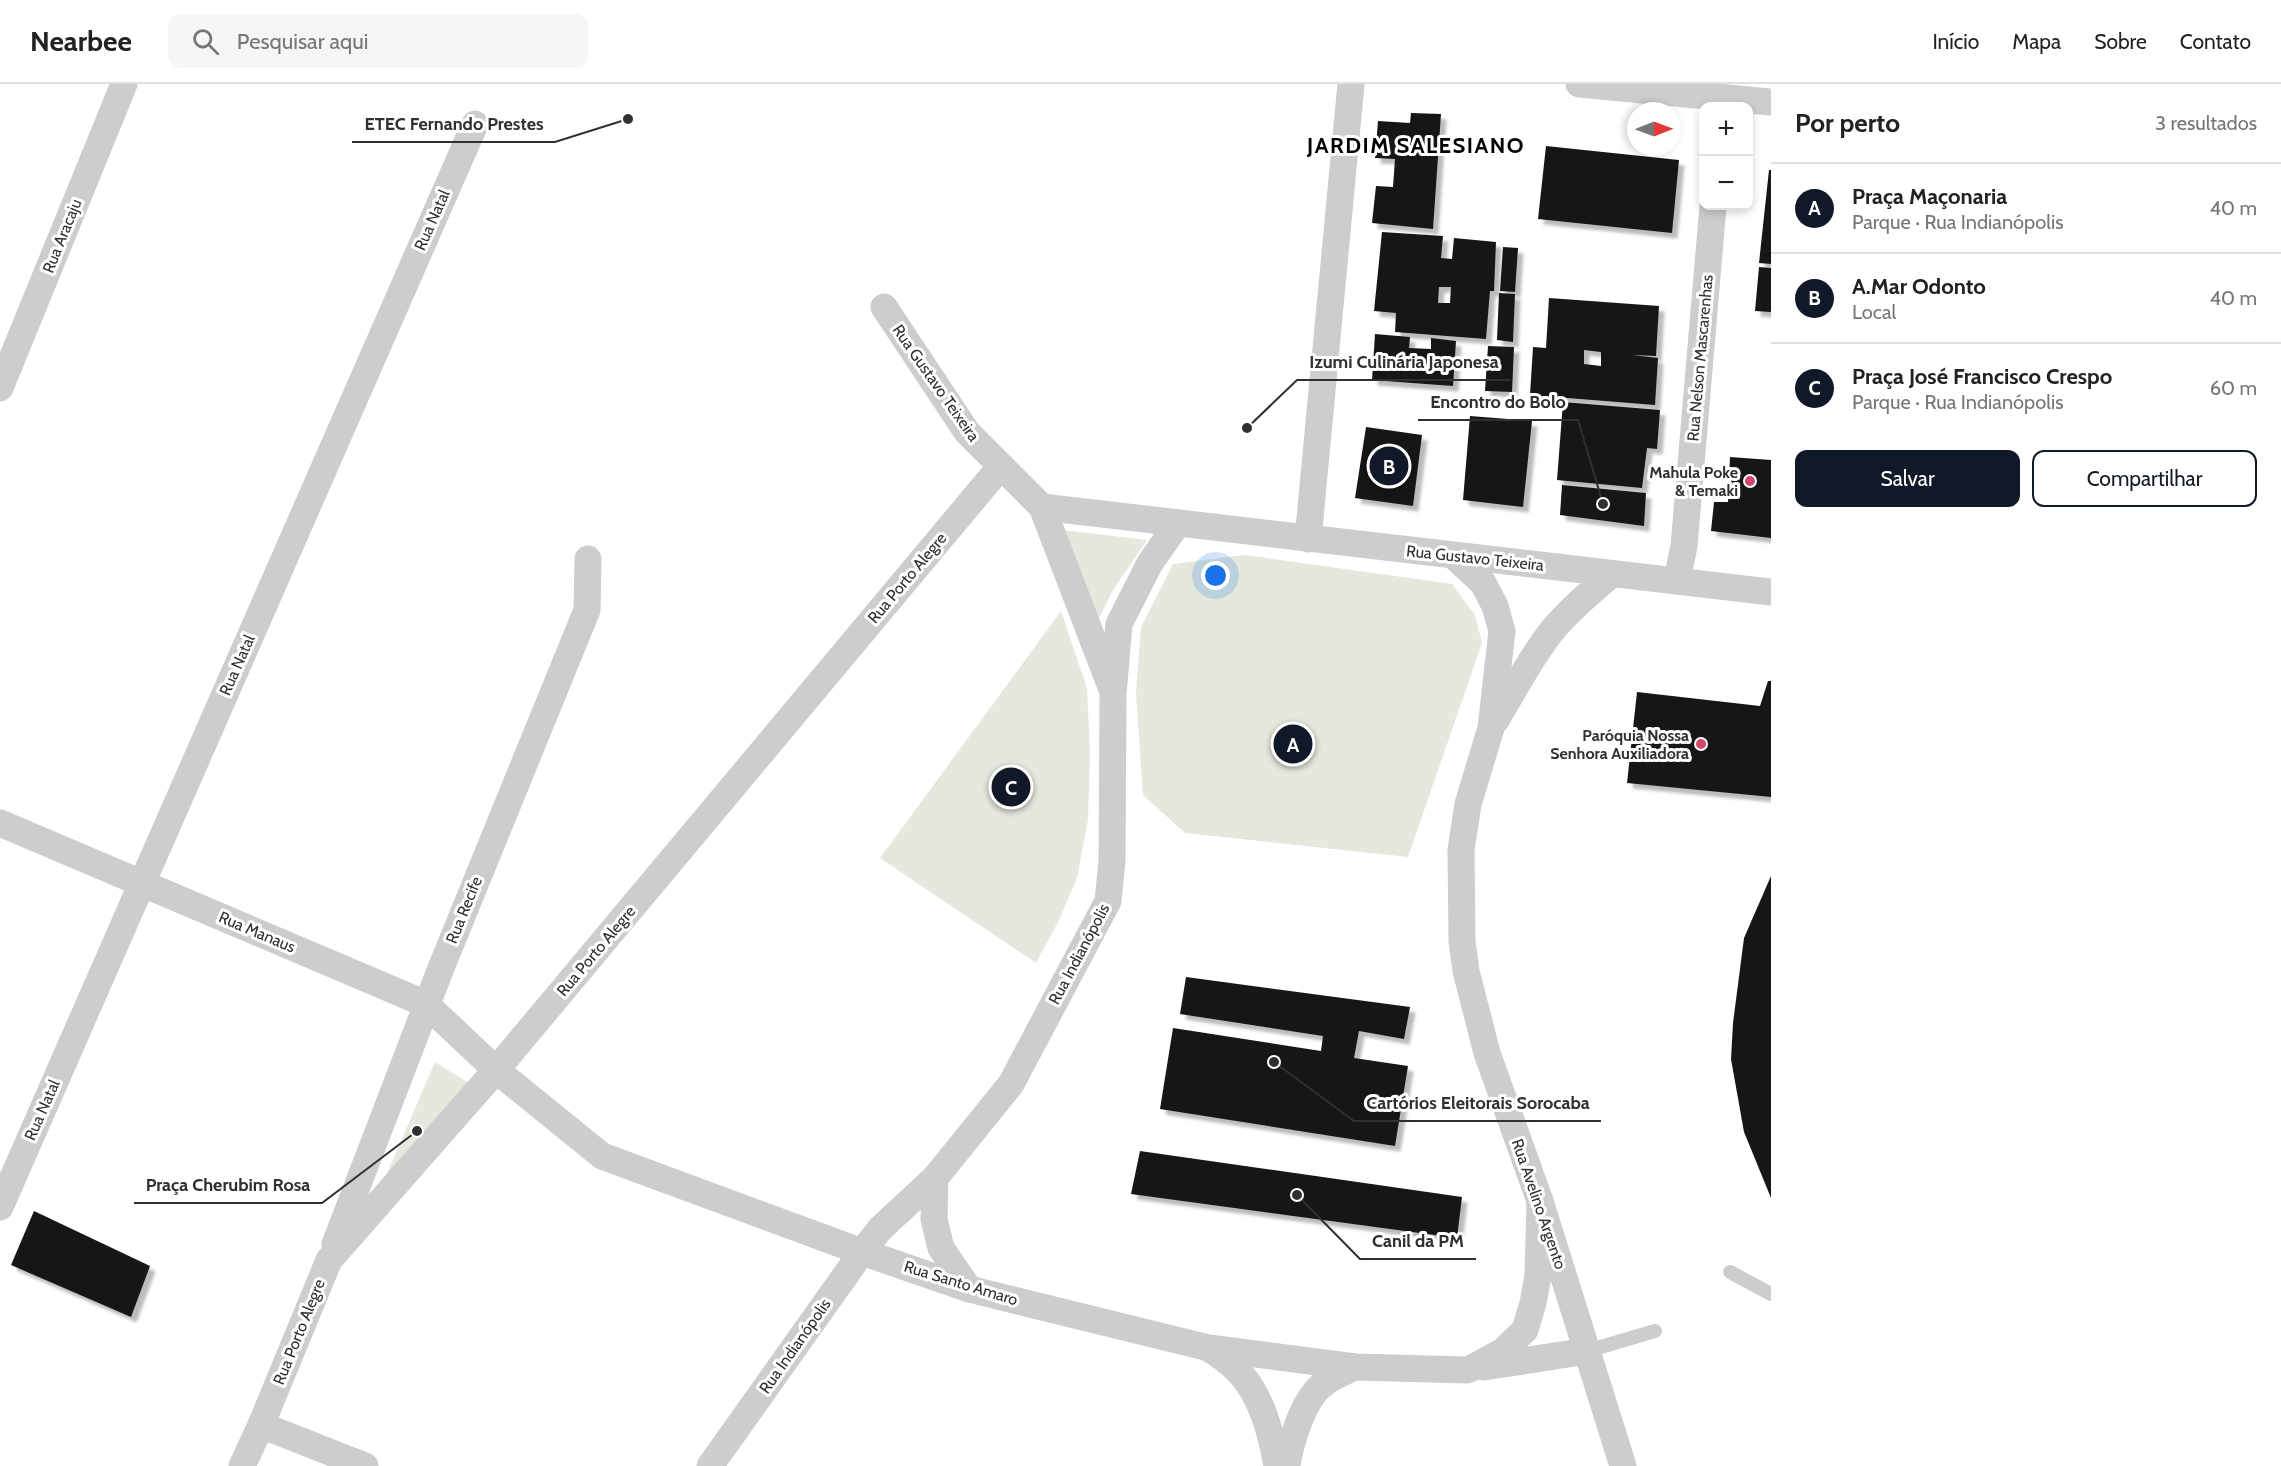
<!DOCTYPE html>
<html lang="pt">
<head>
<meta charset="utf-8">
<style>
	:root { --surface:#fff; --page:#f6f6f6; --text:#222; --muted:#767676; --line:#e0e0e0; --accent:#111827 }
	body { margin:0; font-family:Cabin,sans-serif; background:var(--page); color:var(--text) }
	.controls { position:absolute; right:18px; top:18px; display:grid; overflow:hidden; border-radius:12px; box-shadow:0 3px 9px #0003 }
	.controls button { width:54px; height:54px; display:grid; place-items:center; padding:0; border:0; border-bottom:2px solid var(--line); background:var(--surface); color:var(--text); font:30px sans-serif }
	.compass { position:absolute; left:1627px; top:18px; width:54px; height:54px; border-radius:50%; background:var(--surface); box-shadow:0 3px 9px #0003; rotate:89deg }
	.you { position:absolute; left:1216px; top:492px; width:21px; height:21px; margin:-15px; border:4px solid #fff; border-radius:50%; background:#1a73e8; box-shadow:0 0 0 9px #1a73e833 }
	.badge { display:grid; place-items:center; width:39px; height:39px; border-radius:50%; background:var(--accent); color:#fff; font-size:20px; font-weight:700 }
	.pin { position:absolute; translate:-50% -50%; border:3px solid #fff; box-shadow:0 2px 6px #0006 }
	.list { margin:0; padding:0; list-style:none }
	h2 { display:flex; justify-content:space-between; align-items:center; height:78px; margin:0; padding:0 24px; font-size:26px }
	h2 small { font-size:20px; font-weight:400; color:var(--muted) }
	.list li { display:grid; grid-template-columns:39px 1fr auto; gap:18px; align-items:center; box-sizing:border-box; height:90px; padding:0 24px; border-top:2px solid var(--line) }
	.list b { display:block; font-size:22px; white-space:nowrap }
	.list p { margin:0; font-size:20px; white-space:nowrap; color:var(--muted) }
	.list em { font-size:20px; font-style:normal; color:var(--muted) }
	.actions { display:flex; gap:12px; padding:18px 24px }
	.actions a { flex:1; padding:14px 0; border:2px solid var(--accent); border-radius:12px; text-align:center; font-size:21px; color:var(--accent) }
	.actions .main { background:var(--accent); color:#fff }
	.icon { flex:none; width:33px; height:33px; fill:none; stroke:currentColor; stroke-width:2; stroke-linecap:round; stroke-linejoin:round }
	.map { position:relative; flex:none; width:1771px; height:1382px; overflow:hidden }
	header { display:flex; align-items:center; gap:36px; box-sizing:border-box; height:84px; padding:0 30px; background:var(--surface); border-bottom:2px solid var(--line) }
	header strong { font-size:28px }
	nav { display:flex; gap:33px; margin-inline-start:auto; font-size:21px }
	.search { width:420px; height:54px; background:var(--page); display:flex; align-items:center; gap:15px; box-sizing:border-box; padding:0 21px; border-radius:12px; color:var(--muted); font-size:22px }
	main { display:flex }
	aside { flex:1; background:var(--surface) }
	.map>svg:first-child { display:block }
	.green { fill:#e5e8dd }
	.building { fill:#171717; fill-rule:evenodd; filter:url(#shadow) }
	.lines { fill:none; stroke-linecap:round; stroke-linejoin:round }
	.service { stroke:#cdcdcd; stroke-width:14 }
	.minor { stroke:#cdcdcd; stroke-width:27 }
	.poi-dot { fill:#d1486a; stroke:#fff; stroke-width:2 }
	.labels { text-anchor:middle; dominant-baseline:central; stroke-width:6; stroke-linejoin:round; paint-order:stroke }
	.street-label { font-size:16px; fill:#303030; stroke:#fff }
	.poi-label { font-size:16px; font-weight:bold; fill:#303030; stroke:#fff; text-anchor:end }
	.district-label { font-size:22px; font-weight:bold; letter-spacing:1.5px; fill:#000; stroke:#fff }
	.leader { fill:none; stroke:#303030; stroke-width:2 }
	.callout-dot { fill:#303030; stroke:#fff; stroke-width:2 }
	.callout-label { font-size:18px; text-anchor:middle; font-weight:bold; fill:#303030; stroke:#fff; stroke-width:6; stroke-linejoin:round; paint-order:stroke }
</style>
</head>
<body>
<header>
<strong>Nearbee</strong>
<div class="search"><svg class="icon" aria-label="search" viewBox="0 0 24 24"><circle cx="10" cy="10" r="6"/><path d="M15 15l6 6"/></svg>Pesquisar aqui</div>
<nav><a>Início</a><a>Mapa</a><a>Sobre</a><a>Contato</a></nav>
</header>
<main>
<div class="map">
<svg width="1771" height="1382" viewBox="0 0 1771 1382">
	<defs>
		<filter id="shadow"><feDropShadow dx="5.5" dy="5.5" stdDeviation="1.5" flood-color="#0004"/></filter>
	</defs>
	<rect width="100%" height="100%" fill="#fff"/>
	<g class="green">
		<polygon points="1062,446 1147,456 1113,506 1099,534"/>
		<polygon points="1245,471 1452,500 1475,531 1482,559 1408,773 1185,749 1143,711 1136,610 1141,543 1173,480"/>
		<polygon points="1061,527 1087,604 1090,669 1088,736 1077,794 1059,836 1036,879 880,774"/>
		<polygon points="435,978 475,1003 386,1092"/>
	</g>
	<g class="building">
		<polygon points="1411,29 1441,30 1433,145 1372,139 1376,102 1393,103 1395,75 1375,74 1378,37 1410,39"/>
		<polygon points="1546,62 1679,76 1672,149 1538,135"/>
		<polygon points="1769,86 1771,86 1771,180 1759,179"/>
		<path d="M1382 148 1443 152 1441 174 1452 175 1454 154 1496 158 1494 207H1490L1486 255 1395 248 1396 229 1374 227ZM1439 203H1451L1450 219H1438Z"/>
		<polygon points="1503,163 1518,164 1515,208 1500,207"/>
		<polygon points="1759,183 1771,184 1771,228 1755,227"/>
		<polygon points="1499,209 1515,210 1513,258 1497,256"/>
		<path d="M1549 214 1659 222 1656 272 1632 271 1658 274 1655 321 1530 311 1533 263 1546 264ZM1584 266 1601 268V282L1584 280Z"/>
		<polygon points="1375,250 1410,253 1409,264 1431,265 1431,254 1456,257 1453,302 1372,296"/>
		<polygon points="1488,262 1514,263 1512,308 1485,307"/>
		<polygon points="1563,318 1660,326 1657,365 1647,364 1642,404 1557,396"/>
		<polygon points="1470,332 1532,337 1523,423 1463,416"/>
		<polygon points="1366,343 1422,351 1413,422 1355,414"/>
		<polygon points="1730,373 1771,376 1771,454 1711,447 1714,418 1728,418"/>
		<polygon points="1562,401 1646,409 1644,442 1560,431"/>
		<polygon points="1768,597 1771,597 1771,713 1627,699 1637,608 1760,622"/>
		<polygon points="1771,792 1771,1114 1744,1048 1731,975 1733,939 1744,854"/>
		<polygon points="1186,893 1410,923 1404,955 1359,947 1354,974 1408,982 1395,1062 1160,1025 1173,944 1321,967 1323,952 1180,930"/>
		<polygon points="1140,1067 1462,1113 1457,1154 1131,1110"/>
		<polygon points="34,1127 150,1182 131,1233 11,1181"/>
	</g>
	<g class="lines">
		<g class="service">
			<polyline points="1730,1188 1771,1210"/>
			<polyline points="1587,1267 1655,1247"/>
		</g>
		<g class="minor">
			<polyline points="1579,0 1771,18"/>
			<polyline points="884,223 967,348 1042,423 1111,603"/>
			<polyline points="0,304 124,0"/>
			<polyline points="1042,423 1771,508"/>
			<polyline points="1308,455 1351,0"/>
			<polyline points="1455,473 1483,499 1495,522 1502,547 1491,644 1468,720 1461,766 1462,857 1466,887 1487,969 1540,1117 1623,1382"/>
			<polyline points="1677,497 1684,462 1713,122"/>
			<path d="M1496 636C1514 606 1530 575 1551 548 1569 526 1591 508 1612 490"/>
			<polyline points="0,739 426,920 496,986 602,1072 862,1168 969,1205 1209,1264 1355,1283 1468,1286 1503,1267 1525,1246 1533,1219 1538,1192 1540,1117"/>
			<polyline points="935,1094 934,1135 941,1164 969,1205"/>
			<polyline points="0,1123 475,40"/>
			<polyline points="335,1160 441,884 587,526 588,475"/>
			<path d="M1210 1265C1219 1271 1228 1277 1236 1285 1261 1309 1271 1348 1277 1382"/>
			<polyline points="1484,1283 1587,1267"/>
			<polyline points="261,1341 365,1382"/>
			<polyline points="242,1382 261,1341 329,1176 496,986 1001,382"/>
			<polyline points="710,1382 862,1168 880,1145 935,1094 1011,1000 1108,817 1112,777 1113,610 1119,540 1150,479 1178,439"/>
			<path d="M1287 1382C1290 1360 1301 1325 1315 1308 1325 1296 1341 1289 1355 1283"/>
		</g>
	</g>
	<g class="poi-dot">
		<circle cx="1750" cy="397" r="6"/>
		<circle cx="1701" cy="660" r="6"/>
	</g>
	<g class="labels">
		<g class="street-label">
			<text transform="translate(432 136) rotate(-66)">Rua Natal</text>
			<text transform="translate(62 152) rotate(-68)">Rua Aracaju</text>
			<text transform="translate(1700 274) rotate(-85)">Rua Nelson Mascarenhas</text>
			<text transform="translate(936 299) rotate(55)">Rua Gustavo Teixeira</text>
			<text transform="translate(1475 474) rotate(6)">Rua Gustavo Teixeira</text>
			<text transform="translate(907 494) rotate(-50)">Rua Porto Alegre</text>
			<text transform="translate(237 581) rotate(-66)">Rua Natal</text>
			<text transform="translate(464 826) rotate(-68)">Rua Recife</text>
			<text transform="translate(257 848) rotate(23)">Rua Manaus</text>
			<text transform="translate(596 867) rotate(-50)">Rua Porto Alegre</text>
			<text transform="translate(1079 870) rotate(-62)">Rua Indianópolis</text>
			<text transform="translate(42 1026) rotate(-66)">Rua Natal</text>
			<text transform="translate(1539 1120) rotate(71)">Rua Avelino Argento</text>
			<text transform="translate(961 1199) rotate(17)">Rua Santo Amaro</text>
			<text transform="translate(299 1248) rotate(-68)">Rua Porto Alegre</text>
			<text transform="translate(795 1262) rotate(-55)">Rua Indianópolis</text>
		</g>
		<g class="poi-label">
			<text x="1738" y="388">Mahula Poke<tspan x="1738" dy="18">&amp; Temaki</tspan></text>
			<text x="1689" y="651">Paróquia Nossa<tspan x="1689" dy="18">Senhora Auxiliadora</tspan></text>
		</g>
		<g class="district-label">
			<text x="1416" y="61">JARDIM SALESIANO</text>
		</g>
	</g>
	<path class="leader" d="M628 35L555 58H352M1247 344L1297 296H1511M1603 420L1578 336H1418M1274 978L1354 1037H1601M417 1047L322 1119H134M1297 1111L1360 1175H1476"/>
	<g class="callout-dot">
		<circle cx="628" cy="35" r="6"/>
		<circle cx="1247" cy="344" r="6"/>
		<circle cx="1603" cy="420" r="6"/>
		<circle cx="1274" cy="978" r="6"/>
		<circle cx="417" cy="1047" r="6"/>
		<circle cx="1297" cy="1111" r="6"/>
	</g>
	<g class="callout-label">
		<text x="454" y="46">ETEC Fernando Prestes</text>
		<text x="1404" y="284">Izumi Culinária Japonesa</text>
		<text x="1498" y="324">Encontro do Bolo</text>
		<text x="1478" y="1025">Cartórios Eleitorais Sorocaba</text>
		<text x="228" y="1107">Praça Cherubim Rosa</text>
		<text x="1418" y="1163">Canil da PM</text>
	</g>
</svg>
<div class="controls">
<button>+</button>
<button>−</button>
</div>
<svg class="compass" viewBox="-18 -18 36 36"><path d="M0-13l5 13h-10z" fill="#e53935"/><path d="M0 13l5-13h-10z" fill="#767676"/></svg>
<div class="you"></div>
<div class="pin badge" style="left:1293px;top:660px">A</div>
<div class="pin badge" style="left:1389px;top:382px">B</div>
<div class="pin badge" style="left:1011px;top:703px">C</div>
</div>
<aside>
<h2>Por perto<small>3 resultados</small></h2>
<ul class="list">
<li><span class="badge">A</span><div><b>Praça Maçonaria</b><p>Parque · Rua Indianópolis</p></div><em>40 m</em></li>
<li><span class="badge">B</span><div><b>A.Mar Odonto</b><p>Local</p></div><em>40 m</em></li>
<li><span class="badge">C</span><div><b>Praça José Francisco Crespo</b><p>Parque · Rua Indianópolis</p></div><em>60 m</em></li>
</ul>
<div class="actions"><a class="main">Salvar</a><a>Compartilhar</a></div>
</aside>
</main>
</body>
</html>
